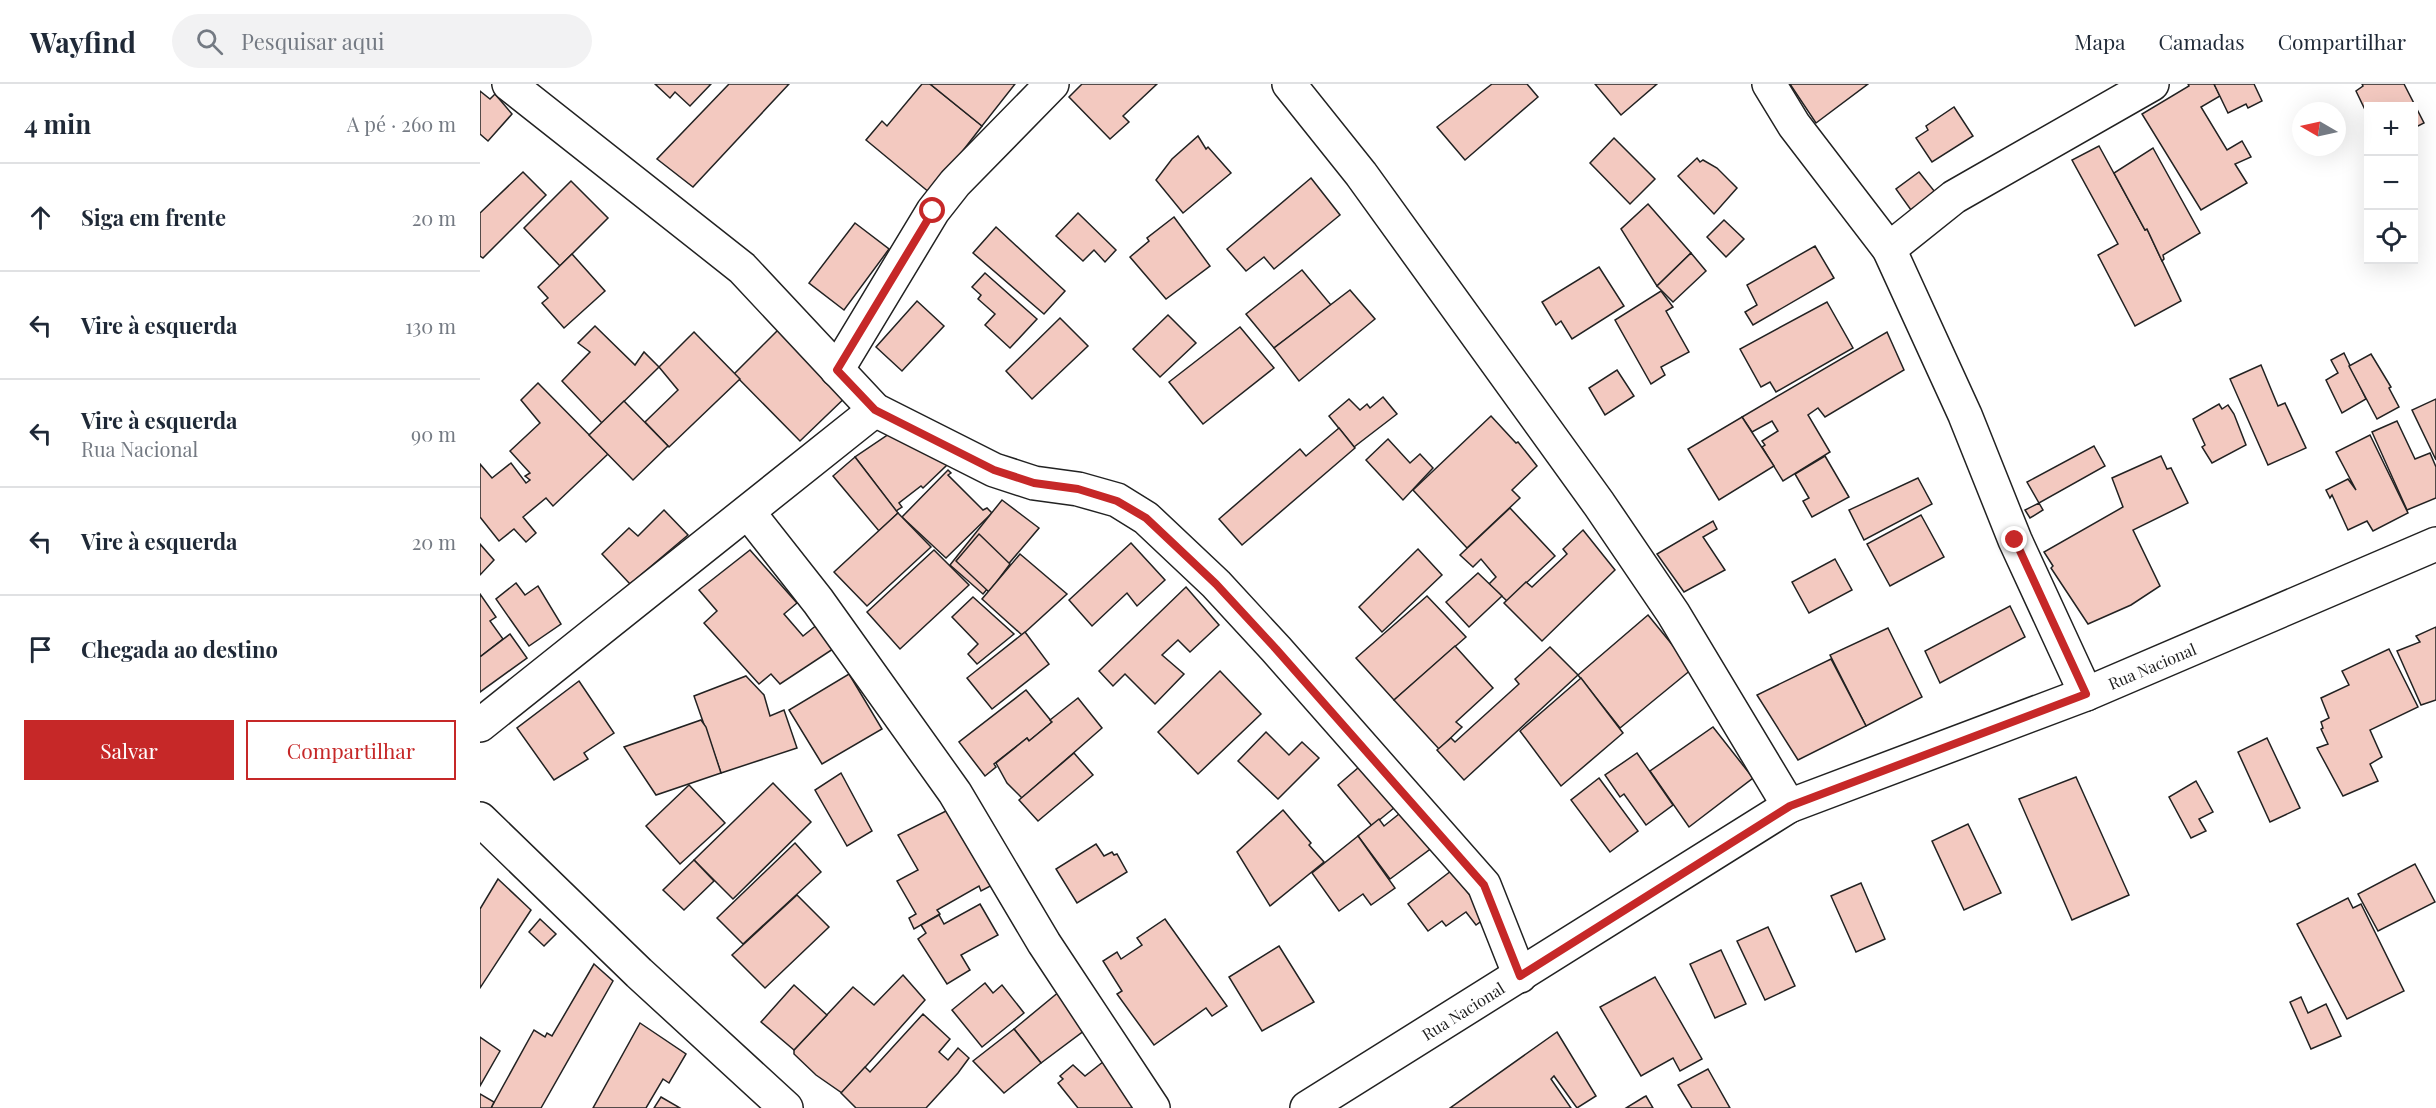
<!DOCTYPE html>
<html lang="pt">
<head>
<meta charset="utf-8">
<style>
	:root { --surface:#fff; --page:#f2f2f3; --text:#1f2937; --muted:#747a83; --line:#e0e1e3; --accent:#c62828 }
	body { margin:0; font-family:"Playfair Display",serif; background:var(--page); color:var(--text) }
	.controls { position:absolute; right:18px; top:18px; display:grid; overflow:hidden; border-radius:0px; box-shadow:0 6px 24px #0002 }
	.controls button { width:54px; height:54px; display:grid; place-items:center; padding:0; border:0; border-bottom:2px solid var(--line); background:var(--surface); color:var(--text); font:30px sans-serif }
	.compass { position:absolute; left:1812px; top:18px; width:54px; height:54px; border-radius:50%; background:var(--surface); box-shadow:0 6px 24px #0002; rotate:279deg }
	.stop { position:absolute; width:18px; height:18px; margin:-14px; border:4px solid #c62828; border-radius:50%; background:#fff }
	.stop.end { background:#c62828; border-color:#fff; box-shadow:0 2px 6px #0008 }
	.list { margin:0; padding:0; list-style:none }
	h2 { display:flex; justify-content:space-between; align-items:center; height:78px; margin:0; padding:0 24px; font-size:26px }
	h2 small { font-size:20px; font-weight:400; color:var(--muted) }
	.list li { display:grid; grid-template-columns:39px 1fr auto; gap:18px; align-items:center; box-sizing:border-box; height:108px; padding:0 24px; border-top:2px solid var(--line) }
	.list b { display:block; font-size:22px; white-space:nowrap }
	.list p { margin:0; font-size:20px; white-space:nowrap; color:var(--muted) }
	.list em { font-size:20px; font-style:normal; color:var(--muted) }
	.actions { display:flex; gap:12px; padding:18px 24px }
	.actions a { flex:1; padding:14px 0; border:2px solid var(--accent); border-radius:0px; text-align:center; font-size:21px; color:var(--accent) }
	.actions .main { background:var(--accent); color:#fff }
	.icon { flex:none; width:33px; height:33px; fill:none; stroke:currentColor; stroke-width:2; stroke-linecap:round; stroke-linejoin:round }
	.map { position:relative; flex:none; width:1956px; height:1024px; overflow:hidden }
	header { display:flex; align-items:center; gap:36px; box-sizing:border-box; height:84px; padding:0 30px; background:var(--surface); border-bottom:2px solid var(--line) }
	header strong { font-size:28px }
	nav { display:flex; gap:33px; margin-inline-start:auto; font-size:21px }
	.search { width:420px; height:54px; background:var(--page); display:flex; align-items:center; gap:15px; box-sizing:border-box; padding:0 21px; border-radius:33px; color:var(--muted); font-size:22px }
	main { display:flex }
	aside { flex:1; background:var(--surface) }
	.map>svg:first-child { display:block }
	.building { fill:#f3c9c0; stroke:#222; stroke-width:1.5 }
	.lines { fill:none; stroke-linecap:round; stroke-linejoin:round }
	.minor-casing { stroke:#222; stroke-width:36 }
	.minor { stroke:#fff; stroke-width:33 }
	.route { stroke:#c62828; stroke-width:8 }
	.labels { text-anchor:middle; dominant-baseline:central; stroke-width:4.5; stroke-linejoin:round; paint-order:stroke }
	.street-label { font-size:16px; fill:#222; stroke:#fff }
</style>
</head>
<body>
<header>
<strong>Wayfind</strong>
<div class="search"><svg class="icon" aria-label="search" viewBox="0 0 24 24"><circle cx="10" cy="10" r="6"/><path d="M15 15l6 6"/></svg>Pesquisar aqui</div>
<nav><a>Mapa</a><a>Camadas</a><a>Compartilhar</a></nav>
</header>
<main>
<aside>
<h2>4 min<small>A pé · 260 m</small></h2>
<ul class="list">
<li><svg class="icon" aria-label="ahead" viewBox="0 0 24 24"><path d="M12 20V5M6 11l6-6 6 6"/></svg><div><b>Siga em frente</b></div><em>20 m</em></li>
<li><svg class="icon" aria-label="left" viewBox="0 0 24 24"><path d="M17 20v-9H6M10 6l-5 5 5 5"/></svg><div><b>Vire à esquerda</b></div><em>130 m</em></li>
<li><svg class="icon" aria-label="left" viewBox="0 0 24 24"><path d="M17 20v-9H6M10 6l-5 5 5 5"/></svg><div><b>Vire à esquerda</b><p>Rua Nacional</p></div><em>90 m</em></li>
<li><svg class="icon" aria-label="left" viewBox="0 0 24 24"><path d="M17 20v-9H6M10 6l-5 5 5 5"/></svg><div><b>Vire à esquerda</b></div><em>20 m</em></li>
<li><svg class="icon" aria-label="arrive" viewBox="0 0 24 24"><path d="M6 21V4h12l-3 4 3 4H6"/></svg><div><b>Chegada ao destino</b></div></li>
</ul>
<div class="actions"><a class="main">Salvar</a><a>Compartilhar</a></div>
</aside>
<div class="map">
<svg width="1956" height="1024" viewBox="0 0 1956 1024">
	<rect width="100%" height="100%" fill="#fff"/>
	<g class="building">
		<polygon points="175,0 231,0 210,22 195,8 190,14"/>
		<polygon points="249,0 309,0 213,103 177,75"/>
		<polygon points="442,0 450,0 502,42 450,109 386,56 402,37 407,42"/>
		<polygon points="450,0 535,0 502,42"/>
		<polygon points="602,0 677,0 643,32 649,38 630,55 589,13"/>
		<polygon points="1012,0 1047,0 1058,13 985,76 957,43"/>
		<polygon points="1115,0 1177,0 1141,31"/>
		<polygon points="1310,0 1388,0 1336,39"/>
		<polygon points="1708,0 1734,0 1740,12 1721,23 1747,66 1762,57 1771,73 1755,80 1767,99 1721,126 1662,30 1709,2"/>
		<polygon points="1734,0 1774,0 1782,17 1768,24 1766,20 1748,29"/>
		<polygon points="1882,0 1924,0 1944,39 1934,44 1934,22 1888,22 1888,32 1876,7 1883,2"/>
		<polygon points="0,7 10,15 15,10 32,30 8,57 0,50"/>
		<polygon points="1474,23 1493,52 1452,78 1436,54 1448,46 1446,42"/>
		<polygon points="718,52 726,65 728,63 751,89 703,129 676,96 692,75"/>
		<polygon points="1134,54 1175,95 1150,120 1110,79"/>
		<polygon points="1619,62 1665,146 1667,145 1701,217 1655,242 1618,171 1638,160 1592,76"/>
		<polygon points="1673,64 1720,149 1683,171 1684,175 1682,177 1667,145 1665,146 1634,89"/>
		<polygon points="1217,74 1220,78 1223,76 1237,84 1257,104 1234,130 1198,92"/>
		<polygon points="43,88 66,111 3,174 0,172 0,129"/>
		<polygon points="1439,88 1455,108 1431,126 1416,105"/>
		<polygon points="831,94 860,131 794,185 784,173 766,187 747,165"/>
		<polygon points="91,97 128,134 80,182 44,144"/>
		<polygon points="1168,120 1211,169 1177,202 1141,145"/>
		<polygon points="598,129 636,166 625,178 614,166 603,177 576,152"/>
		<polygon points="694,133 730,182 686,215 650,173 669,157 667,154"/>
		<polygon points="1244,136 1264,155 1246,173 1227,153"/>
		<polygon points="375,139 409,165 364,226 329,199"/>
		<polygon points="516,143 585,207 564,230 493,169"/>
		<polygon points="1335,162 1354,194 1273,241 1265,228 1277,221 1267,201"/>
		<polygon points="1211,169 1226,187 1193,218 1177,202"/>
		<polygon points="92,170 125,207 84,244 62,219 68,214 58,203"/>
		<polygon points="1119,183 1144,222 1092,255 1081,237 1076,241 1062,218"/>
		<polygon points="822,186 851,221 794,264 766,230"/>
		<polygon points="505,189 557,235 530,264 505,241 515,230 498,215 501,211 492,203"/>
		<polygon points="870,206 895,235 819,297 794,264"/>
		<polygon points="1181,207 1193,223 1186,227 1209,268 1181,283 1185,291 1171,300 1135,236"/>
		<polygon points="437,217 464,242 422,287 396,263"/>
		<polygon points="1347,218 1373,264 1296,308 1290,298 1281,303 1260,265"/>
		<polygon points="688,231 716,259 680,293 653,265"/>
		<polygon points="580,234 608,262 552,315 526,287"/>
		<polygon points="303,241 373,306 320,357 254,290"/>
		<polygon points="115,242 155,281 164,268 179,283 122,339 82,297 110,268 98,259"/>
		<polygon points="760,243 794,284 723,340 689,298"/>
		<polygon points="214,248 260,295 189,363 165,338 198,306 179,283"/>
		<polygon points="1407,248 1424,286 1345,333 1338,324 1328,331 1350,368 1303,397 1282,363 1285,361 1282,357 1298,347 1292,337 1272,348 1262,333"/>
		<polygon points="1864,269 1886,315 1862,329 1846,296 1858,289 1851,276"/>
		<polygon points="1891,270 1911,303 1909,304 1919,323 1897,335 1869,282"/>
		<polygon points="1781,281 1798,322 1805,319 1826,364 1788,381 1750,295"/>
		<polygon points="1137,286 1154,312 1125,331 1109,304"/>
		<polygon points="58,299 128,370 73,422 66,414 43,433 56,449 46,458 34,445 19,457 0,433 0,380 12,394 31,379 46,399 50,396 45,392 50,389 30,367 60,339 41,316"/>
		<polygon points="903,313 917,330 874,363 849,332 869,315 880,326 887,320 890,324"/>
		<polygon points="1956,315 1956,376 1932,326"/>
		<polygon points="144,317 188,362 153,396 109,351"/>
		<polygon points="1739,320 1742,325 1748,321 1754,330 1766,361 1732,379 1722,363 1725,361 1713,335"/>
		<polygon points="1011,332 1036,359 1038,358 1057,382 1032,406 1040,414 987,464 933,406"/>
		<polygon points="1262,333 1294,382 1239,416 1208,365"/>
		<polygon points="1917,337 1935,375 1950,369 1956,383 1956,414 1927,426 1892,348"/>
		<polygon points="859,344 875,364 762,461 739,435 820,365 826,372"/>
		<polygon points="415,346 468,380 443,404 441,402 419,419 422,423 416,427 375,373"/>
		<polygon points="1890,351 1928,429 1893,447 1887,437 1868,446 1852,411 1850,414 1846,406 1868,395 1876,406 1856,368"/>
		<polygon points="908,355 930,379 940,370 953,384 923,416 886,376"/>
		<polygon points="1614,362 1625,382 1559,419 1547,398"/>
		<polygon points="1345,372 1369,413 1332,433 1323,417 1329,414 1315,390"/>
		<polygon points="1681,372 1687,385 1691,384 1708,419 1653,446 1680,502 1651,521 1608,540 1571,484 1573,482 1564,468 1643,423 1632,394"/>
		<polygon points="375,373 418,429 399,447 353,392"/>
		<polygon points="468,386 471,389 468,391 503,426 507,424 512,429 466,474 422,433"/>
		<polygon points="1438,394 1452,420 1384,456 1369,426"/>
		<polygon points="522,416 559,444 503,510 470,481"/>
		<polygon points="1559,419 1563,426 1550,434 1545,426"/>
		<polygon points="1030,424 1075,472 1027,517 1009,500 1016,493 1001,475 993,483 980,471"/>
		<polygon points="184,426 208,451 150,500 122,470 149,444 158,452"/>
		<polygon points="418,429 451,463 387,522 354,488"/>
		<polygon points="1441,431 1464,473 1410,502 1387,460"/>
		<polygon points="1233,437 1237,445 1223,453 1245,486 1204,508 1177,470"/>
		<polygon points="1103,446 1135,486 1062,557 1024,519 1046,498 1052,503 1087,470 1083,465"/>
		<polygon points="499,450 530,480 509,508 476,477"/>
		<polygon points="651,459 685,496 657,522 647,509 612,542 589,516"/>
		<polygon points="0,460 14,476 0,491"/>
		<polygon points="938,465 962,491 902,548 879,523"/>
		<polygon points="270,466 317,519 304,530 323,552 338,540 356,563 300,600 291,590 279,600 224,539 237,527 219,506"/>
		<polygon points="454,466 489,501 420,565 387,528"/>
		<polygon points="540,470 587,510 542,551 502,515"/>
		<polygon points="1355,475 1372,506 1329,529 1312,498"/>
		<polygon points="998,489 1022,512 989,543 966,518"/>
		<polygon points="36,499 45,511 58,502 81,540 49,562 16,515"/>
		<polygon points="706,503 739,541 710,568 698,556 682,571 704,590 675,620 645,590 633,602 619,587"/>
		<polygon points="0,510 16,533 10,537 23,555 0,573"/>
		<polygon points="947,512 986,553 914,616 876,574"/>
		<polygon points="493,513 534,550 497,580 488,570 498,560 472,533"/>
		<polygon points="1530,522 1545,553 1460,599 1445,567"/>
		<polygon points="1168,531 1212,585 1140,644 1098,591"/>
		<polygon points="1956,543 1956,616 1941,621 1917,567 1940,558 1936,552"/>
		<polygon points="1408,544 1442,613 1386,642 1350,571"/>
		<polygon points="545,548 569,580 512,625 487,594"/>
		<polygon points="30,550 47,574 0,608 0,573"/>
		<polygon points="975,562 1013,604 976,638 982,643 959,665 914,616"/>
		<polygon points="1070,563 1098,591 984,696 957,666 971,654 975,658 1039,600 1035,595"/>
		<polygon points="1909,565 1938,623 1890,646 1902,673 1890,680 1898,697 1863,712 1837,664 1848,660 1841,645 1843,644 1841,638 1849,634 1841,614 1869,601 1862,587"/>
		<polygon points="1351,575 1386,642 1318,676 1277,611"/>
		<polygon points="740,587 781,630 718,690 678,648"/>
		<polygon points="369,590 402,645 342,680 309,626"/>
		<polygon points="266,592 284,611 290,632 304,626 317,664 241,689 214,612"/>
		<polygon points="1101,594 1143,649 1081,702 1040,647"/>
		<polygon points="99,597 134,649 104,669 108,675 74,696 37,644"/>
		<polygon points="546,606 572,638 549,657 547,654 514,680 516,683 505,692 479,658"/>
		<polygon points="598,614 622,644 542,714 527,699 516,679 547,654 549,657 572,638 570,636"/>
		<polygon points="221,636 226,643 241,689 176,711 144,663"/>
		<polygon points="1233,643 1273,694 1209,743 1170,687"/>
		<polygon points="786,648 809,671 822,658 839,674 798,715 758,677"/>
		<polygon points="1787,654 1820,724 1790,738 1758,668"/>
		<polygon points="594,669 613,691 558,737 539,716"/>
		<polygon points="1157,669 1193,721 1166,741 1144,710 1140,713 1125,691"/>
		<polygon points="885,678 920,719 892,742 858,701"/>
		<polygon points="361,689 392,747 367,762 335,706"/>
		<polygon points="1596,693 1649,811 1592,836 1539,715"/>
		<polygon points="1119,694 1158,747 1130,768 1091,716"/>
		<polygon points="1716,697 1733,728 1719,735 1726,747 1711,754 1689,713"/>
		<polygon points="293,699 331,738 253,815 214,776"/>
		<polygon points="209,701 245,739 200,780 166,742"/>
		<polygon points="472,724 518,798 501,807 499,802 457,826 460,830 434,845 429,834 436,830 417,797 438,786 418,751"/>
		<polygon points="803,726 831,759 829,761 844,778 790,822 757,768"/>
		<polygon points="924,726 953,763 910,795 878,752 899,735 904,742"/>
		<polygon points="1488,740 1521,809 1484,826 1452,757"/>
		<polygon points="878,752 915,804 891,821 883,810 859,827 832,789"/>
		<polygon points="315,759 341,788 263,860 237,834"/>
		<polygon points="616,760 624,772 632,768 634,771 637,770 647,788 597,819 576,785"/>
		<polygon points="214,776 234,797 204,826 183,806"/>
		<polygon points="1935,780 1955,818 1898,847 1878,810"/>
		<polygon points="971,787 1007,833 996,841 986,828 966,842 962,837 948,847 928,820"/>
		<polygon points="18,795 51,826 0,904 0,825"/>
		<polygon points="1381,799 1405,855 1376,868 1351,812"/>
		<polygon points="317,811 349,843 285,904 252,871"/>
		<polygon points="1868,814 1873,824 1881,820 1924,907 1867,935 1817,840"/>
		<polygon points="500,820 518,851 481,871 490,886 467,900 438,855 446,849 441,841 459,831 464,840"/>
		<polygon points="60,835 76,850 64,862 49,848"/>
		<polygon points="685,835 747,922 732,932 726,924 674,961 637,910 642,907 623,877 637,868 641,875 662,861 657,854"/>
		<polygon points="1288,843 1315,902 1285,916 1257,857"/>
		<polygon points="799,862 834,918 782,947 749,893"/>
		<polygon points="1241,866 1266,920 1235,934 1210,880"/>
		<polygon points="114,880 133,897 61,1024 11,1024 54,946 65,953 67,949 72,952"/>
		<polygon points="423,891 445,916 362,1009 336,991 314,970 314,966 373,903 394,921"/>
		<polygon points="1175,893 1222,975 1200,987 1193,974 1161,992 1120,923"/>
		<polygon points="505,899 513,909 522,901 544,929 502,963 472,926"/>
		<polygon points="314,901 347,931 314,966 281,938"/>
		<polygon points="580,907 609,943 561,979 534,945"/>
		<polygon points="1821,913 1828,929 1846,920 1861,952 1831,965 1810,918"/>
		<polygon points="443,930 470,955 459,968 468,976 478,964 489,974 478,989 446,1024 376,1024 361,1009 385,983 390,988"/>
		<polygon points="160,939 206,970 189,999 183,995 166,1024 113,1024"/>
		<polygon points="534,945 561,979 524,1009 493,977"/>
		<polygon points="1077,948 1116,1012 1097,1024 1074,992 1071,995 1091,1024 970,1024"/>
		<polygon points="0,953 20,967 0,1002"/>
		<polygon points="628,974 658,1024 598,1024 578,999 583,995 580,992 593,981 605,992"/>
		<polygon points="1228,985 1250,1024 1212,1024 1198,1001"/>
		<polygon points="0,1010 14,1018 11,1024 0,1024"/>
		<polygon points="1166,1012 1173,1024 1146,1024 1164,1013"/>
		<polygon points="181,1013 200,1024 174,1024"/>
	</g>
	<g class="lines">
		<g class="minor-casing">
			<g id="minor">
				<polyline points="29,0 262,184 395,326 514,386 554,399 598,405 637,416 666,434 736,500 796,565 1004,801 1040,892"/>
				<polyline points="809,0 881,90 1119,420 1193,529 1309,722"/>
				<polyline points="1289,0 1314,41 1409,165 1485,331 1535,456 1606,610"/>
				<polyline points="1409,165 1474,113 1672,0"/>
				<polyline points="357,286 453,127 475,99 572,0"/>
				<polyline points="268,428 338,517 475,709 564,859 673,1024"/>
				<polyline points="0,641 395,326"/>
				<polyline points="0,735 159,889 306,1024"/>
				<polyline points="827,1024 1309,722 1606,610 1956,460"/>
			</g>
		</g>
		<use href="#minor" class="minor"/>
	</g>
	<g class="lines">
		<polyline class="route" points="453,127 357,286 395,326 514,386 554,399 598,405 637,417 666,434 736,500 796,565 1004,801 1040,892 1310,722 1606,610 1535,456"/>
	</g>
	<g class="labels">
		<g class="street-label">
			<text transform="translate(1672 582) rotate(-23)">Rua Nacional</text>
			<text transform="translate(983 927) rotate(-32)">Rua Nacional</text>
		</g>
	</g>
</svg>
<div class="controls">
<button>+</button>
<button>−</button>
<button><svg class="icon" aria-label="locate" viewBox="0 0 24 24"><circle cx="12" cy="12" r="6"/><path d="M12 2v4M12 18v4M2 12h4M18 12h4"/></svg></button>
</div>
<svg class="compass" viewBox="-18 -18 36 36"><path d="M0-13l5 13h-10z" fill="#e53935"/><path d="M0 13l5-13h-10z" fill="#747a83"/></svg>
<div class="stop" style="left:453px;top:127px"></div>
<div class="stop end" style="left:1535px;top:456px"></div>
</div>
</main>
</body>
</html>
